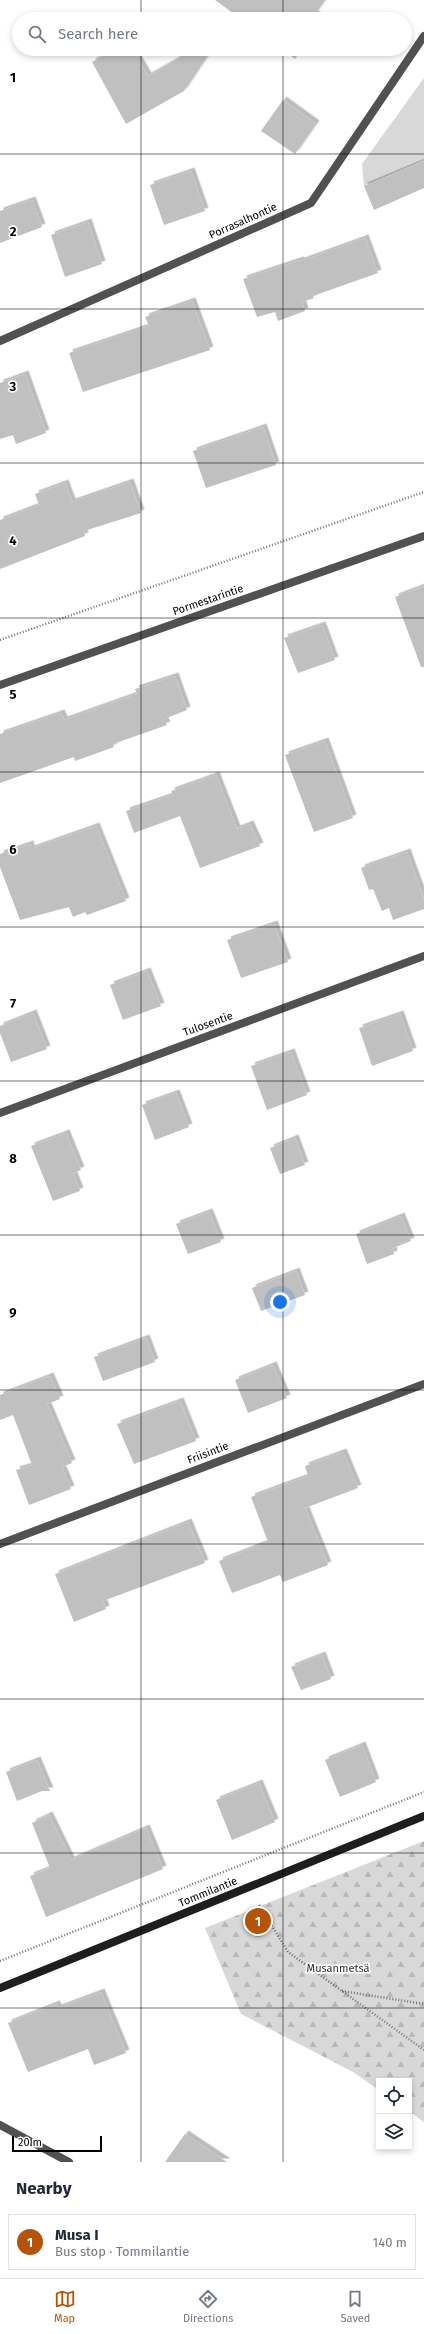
<!DOCTYPE html>
<html lang="en">
<head>
<meta charset="utf-8">
<style>
	:root { --surface:#fff; --page:#f2f2f3; --text:#1f2937; --muted:#747a83; --line:#e0e1e3; --accent:#b45309 }
	body { margin:0; font-family:"Fira Sans",sans-serif; background:var(--page); color:var(--text) }
	.controls { position:absolute; right:12px; bottom:12px; display:grid; overflow:hidden; border-radius:0px; box-shadow:0 2px 6px #0003 }
	.controls button { width:36px; height:36px; display:grid; place-items:center; padding:0; border:0; border-bottom:1px solid var(--line); background:var(--surface); color:var(--text); font:20px sans-serif }
	.scale { position:absolute; left:12px; bottom:10px; width:90px; box-sizing:border-box; padding-left:4px; border:2px solid #000; border-top:0; font-size:11px; line-height:14px; white-space:nowrap; color:#000; -webkit-text-stroke:3px #fff; paint-order:stroke }
	.you { position:absolute; left:280px; top:1302px; width:14px; height:14px; margin:-10px; border:3px solid #fff; border-radius:50%; background:#1a73e8; box-shadow:0 0 0 6px #1a73e833 }
	.badge { display:grid; place-items:center; width:26px; height:26px; border-radius:50%; background:var(--accent); color:#fff; font-size:13px; font-weight:700 }
	.pin { position:absolute; translate:-50% -50%; border:2px solid #fff; box-shadow:0 1px 4px #0006 }
	.list { margin:0; padding:0; list-style:none }
	h2 { display:flex; justify-content:space-between; align-items:center; height:52px; margin:0; padding:0 16px; font-size:17px }
	h2 small { font-size:13px; font-weight:400; color:var(--muted) }
	.list li { display:grid; grid-template-columns:26px 1fr auto; gap:12px; align-items:center; box-sizing:border-box; height:56px; margin:0 8px 8px; padding:0 8px; border:1px solid var(--line); border-radius:0px }
	.list b { display:block; font-size:15px; white-space:nowrap }
	.list p { margin:0; font-size:13px; white-space:nowrap; color:var(--muted) }
	.list em { font-size:13px; font-style:normal; color:var(--muted) }
	.icon { flex:none; width:22px; height:22px; fill:none; stroke:currentColor; stroke-width:2; stroke-linecap:round; stroke-linejoin:round }
	.map { position:relative; flex:none; width:424px; height:2162px; overflow:hidden }
	.search { position:absolute; background:var(--surface); box-shadow:0 2px 6px #0003; left:12px; right:12px; top:12px; height:44px; display:flex; align-items:center; gap:10px; box-sizing:border-box; padding:0 14px; border-radius:22px; color:var(--muted); font-size:15px }
	.sheet { height:116px; background:var(--surface) }
	nav { display:flex; justify-content:space-around; align-items:center; box-sizing:border-box; height:56px; border-top:1px solid var(--line); background:var(--surface); font-size:11px; color:var(--muted) }
	nav a { display:grid; justify-items:center; gap:2px }
	nav .on { color:var(--accent) }
	.map>svg:first-child { display:block }
	.green { fill:#d8d8d8 }
	.forest { fill:url(#forest-firs) }
	.building { fill:#c0c0c0; filter:url(#shadow) }
	.lines { fill:none; stroke-linecap:round; stroke-linejoin:round }
	.path { stroke:#737373; stroke-width:2.5; stroke-dasharray:1 2; stroke-linecap:butt }
	.minor { stroke:#515151; stroke-width:8 }
	.secondary { stroke:#1e1e1e; stroke-width:8 }
	.grid { fill:none; stroke:#000; stroke-width:1; stroke-opacity:0.55 }
	.labels { text-anchor:middle; dominant-baseline:central; stroke-width:3.5; stroke-linejoin:round; paint-order:stroke }
	.street-label { font-size:11px; fill:#000; stroke:#fff }
	.park-label { font-size:11px; fill:#2f2f2f; stroke:#fff }
	.grid-label { font-size:13px; text-anchor:middle; font-weight:bold; fill:#000; stroke:#fff; stroke-width:3.5; stroke-linejoin:round; paint-order:stroke }
</style>
</head>
<body>
<div class="map">
<svg width="424" height="2162" viewBox="0 0 424 2162">
	<defs>
		<pattern id="forest-firs" width="22" height="20" patternUnits="userSpaceOnUse"><rect width="22" height="20" fill="#d8d8d8"/><path d="M5 1l3.5 6h-7zM16 11l3.5 6h-7z" fill="#b8b8b8"/></pattern>
		<filter id="shadow"><feDropShadow dx="3.5" dy="-3.5" stdDeviation="0" flood-color="#0004"/></filter>
	</defs>
	<rect width="100%" height="100%" fill="#fff"/>
	<polygon class="green" points="424,78 424,160 364,186 362,164"/>
	<polygon class="forest" points="424,1841 424,2122 409,2111 409,2081 379,2081 379,2090 353,2072 241,2014 205,1928"/>
	<g class="building">
		<polygon points="215,0 325,0 315,14 322,19 241,19"/>
		<polygon points="115,49 132,49 148,76 178,59 185,49 212,49 184,91 126,124 92,62"/>
		<polygon points="282,49 302,49 295,59"/>
		<polygon points="283,100 316,124 295,154 261,131"/>
		<polygon points="424,161 424,188 374,210 364,186"/>
		<polygon points="191,171 205,211 164,225 150,185"/>
		<polygon points="32,200 42,227 0,243 0,211"/>
		<polygon points="88,222 102,264 65,277 51,235"/>
		<polygon points="365,238 378,273 313,296 314,298 302,302 305,311 278,321 275,312 257,317 243,279 300,260 301,261"/>
		<polygon points="192,301 210,350 83,392 69,353 149,326 145,317"/>
		<polygon points="25,374 46,433 16,444 13,435 0,439 0,383"/>
		<polygon points="263,427 276,465 206,488 193,451"/>
		<polygon points="130,482 141,513 84,531 85,536 0,569 0,520 39,505 35,494 65,483 72,502"/>
		<polygon points="424,586 424,667 421,667 395,597"/>
		<polygon points="322,625 335,660 298,673 284,638"/>
		<polygon points="175,676 187,710 164,719 167,725 113,744 114,747 75,761 74,757 0,783 0,734 61,713 64,720 137,694 135,689"/>
		<polygon points="325,741 353,818 314,832 285,755"/>
		<polygon points="216,775 237,829 250,824 260,846 200,868 180,816 134,833 126,811 173,795 171,791"/>
		<polygon points="96,826 126,901 87,915 85,912 73,917 69,907 20,920 0,867 0,854 30,844 31,849"/>
		<polygon points="407,852 424,899 424,909 393,920 389,908 382,911 373,889 369,890 361,868"/>
		<polygon points="274,924 288,962 241,978 227,940"/>
		<polygon points="147,971 161,1006 123,1020 110,985"/>
		<polygon points="33,1013 47,1049 11,1062 0,1033 0,1026"/>
		<polygon points="400,1014 413,1051 372,1066 359,1028"/>
		<polygon points="291,1052 307,1095 267,1110 251,1066"/>
		<polygon points="176,1093 189,1127 155,1140 142,1105"/>
		<polygon points="66,1133 81,1170 73,1173 80,1191 53,1201 31,1146"/>
		<polygon points="295,1138 305,1165 280,1174 270,1148"/>
		<polygon points="209,1212 221,1242 188,1254 176,1224"/>
		<polygon points="401,1216 411,1241 393,1248 394,1254 367,1264 356,1234"/>
		<polygon points="296,1271 305,1295 261,1311 252,1288"/>
		<polygon points="146,1338 155,1362 103,1381 94,1357"/>
		<polygon points="273,1365 287,1398 248,1413 235,1380"/>
		<polygon points="50,1376 60,1399 47,1404 72,1463 62,1467 71,1489 29,1505 16,1470 32,1465 13,1415 0,1420 0,1395"/>
		<polygon points="180,1401 196,1441 134,1464 117,1424"/>
		<polygon points="343,1452 358,1488 305,1508 328,1565 283,1582 280,1575 232,1593 219,1561 268,1542 251,1497 308,1476 305,1466"/>
		<polygon points="188,1522 205,1563 103,1601 106,1609 74,1622 55,1574"/>
		<polygon points="322,1655 331,1679 301,1690 291,1667"/>
		<polygon points="362,1745 376,1782 340,1797 325,1760"/>
		<polygon points="37,1760 50,1791 42,1791 17,1801 6,1772"/>
		<polygon points="259,1783 275,1822 232,1840 216,1800"/>
		<polygon points="49,1815 71,1860 146,1828 163,1869 46,1917 30,1876 50,1868 32,1823"/>
		<polygon points="101,1992 126,2053 94,2065 88,2049 28,2072 8,2023 56,2004 58,2008"/>
		<polygon points="185,2134 227,2162 165,2162"/>
	</g>
	<g class="lines">
		<g class="path">
			<polyline points="0,640 424,492"/>
			<polyline points="259,1905 288,1952 424,2050"/>
			<polyline points="0,1961 424,1792"/>
			<polyline points="342,1991 424,2004"/>
		</g>
		<g class="minor">
			<polyline points="0,341 311,203 424,36"/>
			<polyline points="0,685 424,536"/>
			<polyline points="0,1113 424,956"/>
			<polyline points="0,1544 424,1384"/>
			<polyline points="0,2125 69,2162"/>
		</g>
		<polyline class="secondary" points="0,1988 424,1816"/>
	</g>
	<path class="grid" d="M141 0V19M283 0V19M141 49V2162M283 49V2162M0 154H424M0 309H424M0 463H424M0 618H424M0 772H424M0 927H424M0 1081H424M0 1235H424M0 1390H424M0 1544H424M0 1699H424M0 1853H424M0 2008H424"/>
	<g class="labels">
		<g class="street-label">
			<text transform="translate(243 221) rotate(-24)">Porrasalhontie</text>
			<text transform="translate(208 600) rotate(-19)">Pormestarintie</text>
			<text transform="translate(208 1024) rotate(-20)">Tulosentie</text>
			<text transform="translate(208 1453) rotate(-21)">Friisintie</text>
			<text transform="translate(208 1892) rotate(-22)">Tommilantie</text>
		</g>
		<g class="park-label">
			<text x="338" y="1968">Musanmetsä</text>
		</g>
	</g>
	<g class="grid-label">
		<text x="13" y="82">1</text>
		<text x="13" y="236">2</text>
		<text x="13" y="391">3</text>
		<text x="13" y="545">4</text>
		<text x="13" y="699">5</text>
		<text x="13" y="854">6</text>
		<text x="13" y="1008">7</text>
		<text x="13" y="1163">8</text>
		<text x="13" y="1317">9</text>
	</g>
</svg>
<div class="controls">
<button><svg class="icon" aria-label="locate" viewBox="0 0 24 24"><circle cx="12" cy="12" r="6"/><path d="M12 2v4M12 18v4M2 12h4M18 12h4"/></svg></button>
<button><svg class="icon" aria-label="layers" viewBox="0 0 24 24"><path d="M12 4l9 5-9 5-9-5zM3 14l9 5 9-5"/></svg></button>
</div>
<div class="scale">20 m</div>
<div class="you"></div>
<div class="pin badge" style="left:258px;top:1921px">1</div>
<div class="search"><svg class="icon" aria-label="search" viewBox="0 0 24 24"><circle cx="10" cy="10" r="6"/><path d="M15 15l6 6"/></svg>Search here</div>
</div>
<section class="sheet">
<h2>Nearby<small></small></h2>
<ul class="list">
<li><span class="badge">1</span><div><b>Musa I</b><p>Bus stop · Tommilantie</p></div><em>140 m</em></li>
</ul>
</section>
<nav>
<a class="on"><svg class="icon" aria-label="map" viewBox="0 0 24 24"><path d="M3 6l6-2 6 2 6-2v14l-6 2-6-2-6 2zM9 4v14M15 6v14"/></svg>Map</a>
<a><svg class="icon" aria-label="directions" viewBox="0 0 24 24"><path d="M12 3l9 9-9 9-9-9zM9 14v-3h6M13 9l2 2-2 2"/></svg>Directions</a>
<a><svg class="icon" aria-label="saved" viewBox="0 0 24 24"><path d="M7 4h10v16l-5-4-5 4z"/></svg>Saved</a>
</nav>
</body>
</html>
